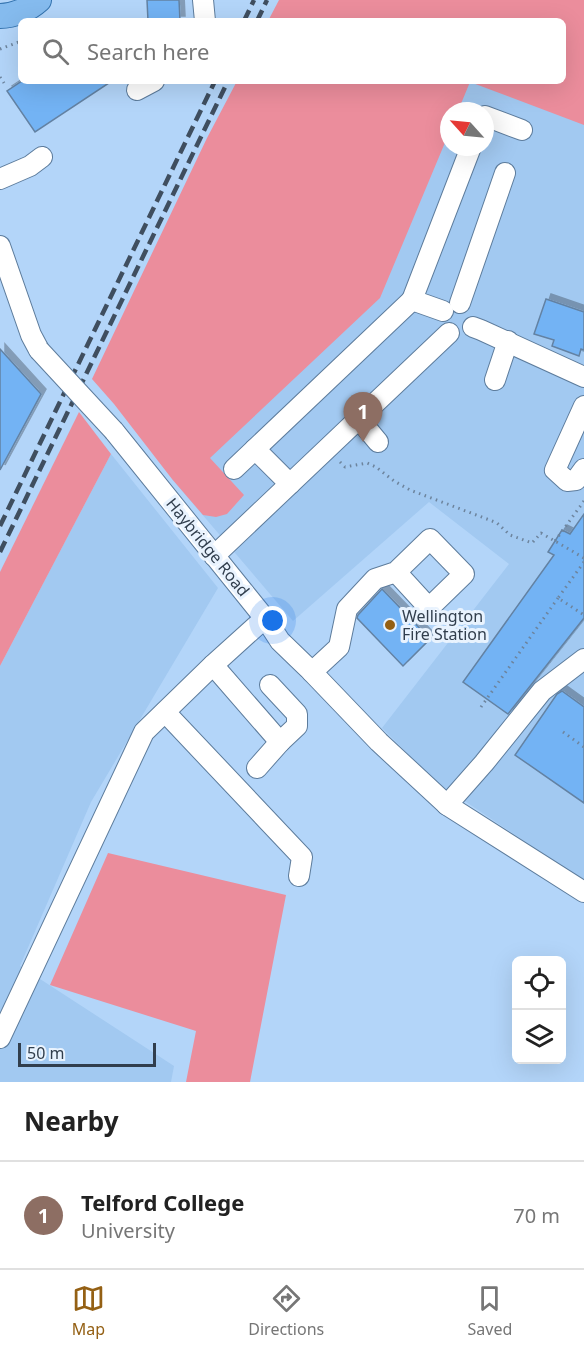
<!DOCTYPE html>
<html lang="en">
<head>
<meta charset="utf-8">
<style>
	:root { --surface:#fff; --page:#f2f2f2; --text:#222; --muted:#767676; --line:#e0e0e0; --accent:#946014 }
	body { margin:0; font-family:"Noto Sans",sans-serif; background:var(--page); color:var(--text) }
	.controls { position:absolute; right:18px; bottom:18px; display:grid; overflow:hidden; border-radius:9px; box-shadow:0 6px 24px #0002 }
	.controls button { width:54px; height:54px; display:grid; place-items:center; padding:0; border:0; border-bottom:2px solid var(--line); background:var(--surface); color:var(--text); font:30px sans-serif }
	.compass { position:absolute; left:440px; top:102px; width:54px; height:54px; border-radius:50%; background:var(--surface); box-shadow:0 6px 24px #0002; rotate:297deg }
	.scale { position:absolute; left:18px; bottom:15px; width:138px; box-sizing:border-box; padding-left:6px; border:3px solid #313e4d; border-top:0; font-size:16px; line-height:21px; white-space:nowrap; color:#313e4d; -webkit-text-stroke:4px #e9f3fe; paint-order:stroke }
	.you { position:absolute; left:273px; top:621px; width:21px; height:21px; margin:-15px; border:4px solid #fff; border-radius:50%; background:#1a73e8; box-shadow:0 0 0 9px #1a73e833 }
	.badge { display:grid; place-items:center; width:39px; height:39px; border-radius:50%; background:var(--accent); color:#fff; font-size:20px; font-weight:700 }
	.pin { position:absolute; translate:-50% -50px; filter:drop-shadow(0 2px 3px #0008) }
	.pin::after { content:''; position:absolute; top:32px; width:21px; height:18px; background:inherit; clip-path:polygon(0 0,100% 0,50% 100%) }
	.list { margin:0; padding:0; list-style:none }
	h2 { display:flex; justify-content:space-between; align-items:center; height:78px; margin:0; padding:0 24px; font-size:26px }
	h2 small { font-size:20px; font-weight:400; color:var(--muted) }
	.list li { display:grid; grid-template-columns:39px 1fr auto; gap:18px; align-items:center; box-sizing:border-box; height:108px; padding:0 24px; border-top:2px solid var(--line) }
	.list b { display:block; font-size:22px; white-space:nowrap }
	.list p { margin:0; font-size:20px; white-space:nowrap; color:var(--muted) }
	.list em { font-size:20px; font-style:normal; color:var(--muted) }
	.icon { flex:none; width:33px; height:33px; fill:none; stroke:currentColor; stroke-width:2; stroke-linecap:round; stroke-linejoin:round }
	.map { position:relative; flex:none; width:584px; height:1082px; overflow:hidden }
	.search { position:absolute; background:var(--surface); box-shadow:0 6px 24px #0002; left:18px; right:18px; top:18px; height:66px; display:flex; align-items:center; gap:15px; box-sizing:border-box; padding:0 21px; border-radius:9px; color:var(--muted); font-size:22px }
	.sheet { height:186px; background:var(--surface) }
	nav { display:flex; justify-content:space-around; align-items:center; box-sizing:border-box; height:84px; border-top:2px solid var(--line); background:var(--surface); font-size:16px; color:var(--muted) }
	nav a { display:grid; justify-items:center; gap:3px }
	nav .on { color:var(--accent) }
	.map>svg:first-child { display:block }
	.built { fill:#a2c9f1; fill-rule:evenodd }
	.green { fill:#eb8d9c }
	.building { fill:#73b3f4; stroke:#6382a3; stroke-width:1.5; filter:url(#shadow) }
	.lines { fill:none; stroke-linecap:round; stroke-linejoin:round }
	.minor-casing { stroke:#5d7c9c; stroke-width:22 }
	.major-casing { stroke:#3272ae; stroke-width:26 }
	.path { stroke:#6d849d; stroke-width:3; stroke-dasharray:1.5 4.5; stroke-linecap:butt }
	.minor { stroke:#fff; stroke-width:20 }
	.major { stroke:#85bbee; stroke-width:24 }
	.rail { stroke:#3f4e5f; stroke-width:4.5; stroke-dasharray:12 6; stroke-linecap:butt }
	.minor-bridge-casing { stroke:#5d7c9c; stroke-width:22; stroke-linecap:butt }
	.minor-bridge { stroke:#fff; stroke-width:20 }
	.poi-dot { fill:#946014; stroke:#e9f3fe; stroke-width:2 }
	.labels { text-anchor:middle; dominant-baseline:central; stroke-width:6; stroke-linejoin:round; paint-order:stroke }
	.street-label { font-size:16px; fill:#313e4d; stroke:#e9f3fe }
	.poi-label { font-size:16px; fill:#313e4d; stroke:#e9f3fe; text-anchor:start }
</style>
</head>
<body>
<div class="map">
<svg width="584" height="1082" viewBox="0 0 584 1082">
	<defs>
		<filter id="shadow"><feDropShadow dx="5" dy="-5" stdDeviation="0" flood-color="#0004"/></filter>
	</defs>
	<rect width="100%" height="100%" fill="#b3d5f9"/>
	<g class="built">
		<path d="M584 0V881L460 798 442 788 382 728 509 564 429 502 293 621 172 479 258 81H563V21ZM449 111H485V147H449Z"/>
		<polygon points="111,454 218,588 91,802 20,966 174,1066 171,1082 0,1082 0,666"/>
	</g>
	<g class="green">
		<polygon points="279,0 584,0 584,125 470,82 458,111 449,111 449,133 380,298 210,458 244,495 227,514 216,517 203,515 172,479 114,404 92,379 207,138 237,81 563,81 563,21 268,21"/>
		<polygon points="79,412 111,454 0,666 0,572"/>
		<polygon points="108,853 286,895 250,1082 186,1082 196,1031 50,985"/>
	</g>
	<g class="building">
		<polygon points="147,0 179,0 180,21 148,21"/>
		<polygon points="22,81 112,81 35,132 7,91"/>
		<polygon points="546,299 584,312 584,350 581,349 579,356 552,346 554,340 534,334"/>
		<polygon points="0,349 41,394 0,470"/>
		<polygon points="584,514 584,618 508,714 463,682 554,555 548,552 562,530 570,534"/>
		<polygon points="382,589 430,639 403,666 357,618 358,615"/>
		<polygon points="562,691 584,707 584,803 515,755 557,694"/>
	</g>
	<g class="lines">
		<g class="minor-casing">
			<g id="minor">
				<polyline points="203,0 205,21"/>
				<polyline points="137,90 154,81"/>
				<polyline points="485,116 522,130"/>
				<polyline points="0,179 30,166 42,157"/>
				<polyline points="0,246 31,335 39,350"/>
				<polyline points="460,303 505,173"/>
				<polyline points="443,311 412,300 471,147"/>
				<polyline points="473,327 481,330 584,377"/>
				<polyline points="495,380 508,341"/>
				<polyline points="584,406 555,470 567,481 576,480 584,469"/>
				<polyline points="359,419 378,442"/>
				<polyline points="114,431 267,621 280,641 309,669 379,742 447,805 584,892"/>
				<polyline points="255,449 290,484"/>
				<polyline points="234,469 412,300"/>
				<polyline points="214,556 449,333"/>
				<polyline points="213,665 280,742"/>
				<polyline points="312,672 339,647 347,609 375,579 396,572 430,539 464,574 429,608 396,572"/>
				<polyline points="165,712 302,857 299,876"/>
				<polyline points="257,768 280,742 297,726 297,714 270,685"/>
				<polyline points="447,805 484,763 542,691 584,659"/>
				<polyline points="0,1038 144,732 213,665 265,618"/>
			</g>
		</g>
		<g class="major-casing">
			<path id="major" d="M0 16C14 16 29 9 39 0"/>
		</g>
		<g class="path">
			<polyline points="0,49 19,42"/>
			<polyline points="0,77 4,83"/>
			<polyline points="340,462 345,467 367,463 376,467 394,481 410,490 487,519 497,523 510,535 532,543 541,533 584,558"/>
			<polyline points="555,541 584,501"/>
			<polyline points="584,562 558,598 584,615"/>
			<polyline points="481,707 558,598"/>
			<polyline points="563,732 584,747"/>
		</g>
		<use href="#minor" class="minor"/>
		<use href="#major" class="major"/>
		<g class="rail">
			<polyline points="244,21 254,0"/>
			<polyline points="257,21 267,0"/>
			<polyline points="0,526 215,81"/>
			<polyline points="0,552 228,81"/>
		</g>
		<g class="minor-bridge-casing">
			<polyline id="minor-bridge" points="39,350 114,431"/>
		</g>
		<use href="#minor-bridge" class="minor-bridge"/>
	</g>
	<circle class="poi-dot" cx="390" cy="625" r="6"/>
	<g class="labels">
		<g class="street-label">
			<text transform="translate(208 547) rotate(51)">Haybridge Road</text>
		</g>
		<g class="poi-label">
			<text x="402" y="616">Wellington<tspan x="402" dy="18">Fire Station</tspan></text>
		</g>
	</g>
</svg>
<div class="controls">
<button><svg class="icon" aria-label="locate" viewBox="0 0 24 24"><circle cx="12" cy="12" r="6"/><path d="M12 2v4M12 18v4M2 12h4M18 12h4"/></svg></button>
<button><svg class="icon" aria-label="layers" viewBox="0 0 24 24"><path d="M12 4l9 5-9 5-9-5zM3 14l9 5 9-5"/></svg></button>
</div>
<svg class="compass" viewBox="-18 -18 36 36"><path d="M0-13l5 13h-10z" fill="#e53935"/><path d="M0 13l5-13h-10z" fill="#767676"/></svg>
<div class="scale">50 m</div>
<div class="you"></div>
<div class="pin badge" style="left:363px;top:442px;background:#8d6e63">1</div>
<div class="search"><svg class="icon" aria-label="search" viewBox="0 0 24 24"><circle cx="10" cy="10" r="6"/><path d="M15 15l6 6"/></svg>Search here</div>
</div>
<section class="sheet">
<h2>Nearby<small></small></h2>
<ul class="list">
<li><span class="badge" style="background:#8d6e63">1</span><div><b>Telford College</b><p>University</p></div><em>70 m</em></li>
</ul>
</section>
<nav>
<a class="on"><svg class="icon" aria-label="map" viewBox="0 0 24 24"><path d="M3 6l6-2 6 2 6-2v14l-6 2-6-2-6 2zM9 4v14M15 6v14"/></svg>Map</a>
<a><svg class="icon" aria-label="directions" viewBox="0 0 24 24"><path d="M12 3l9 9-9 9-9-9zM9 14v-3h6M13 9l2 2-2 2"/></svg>Directions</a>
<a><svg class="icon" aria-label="saved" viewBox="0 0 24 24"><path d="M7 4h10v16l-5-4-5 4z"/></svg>Saved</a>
</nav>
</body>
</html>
